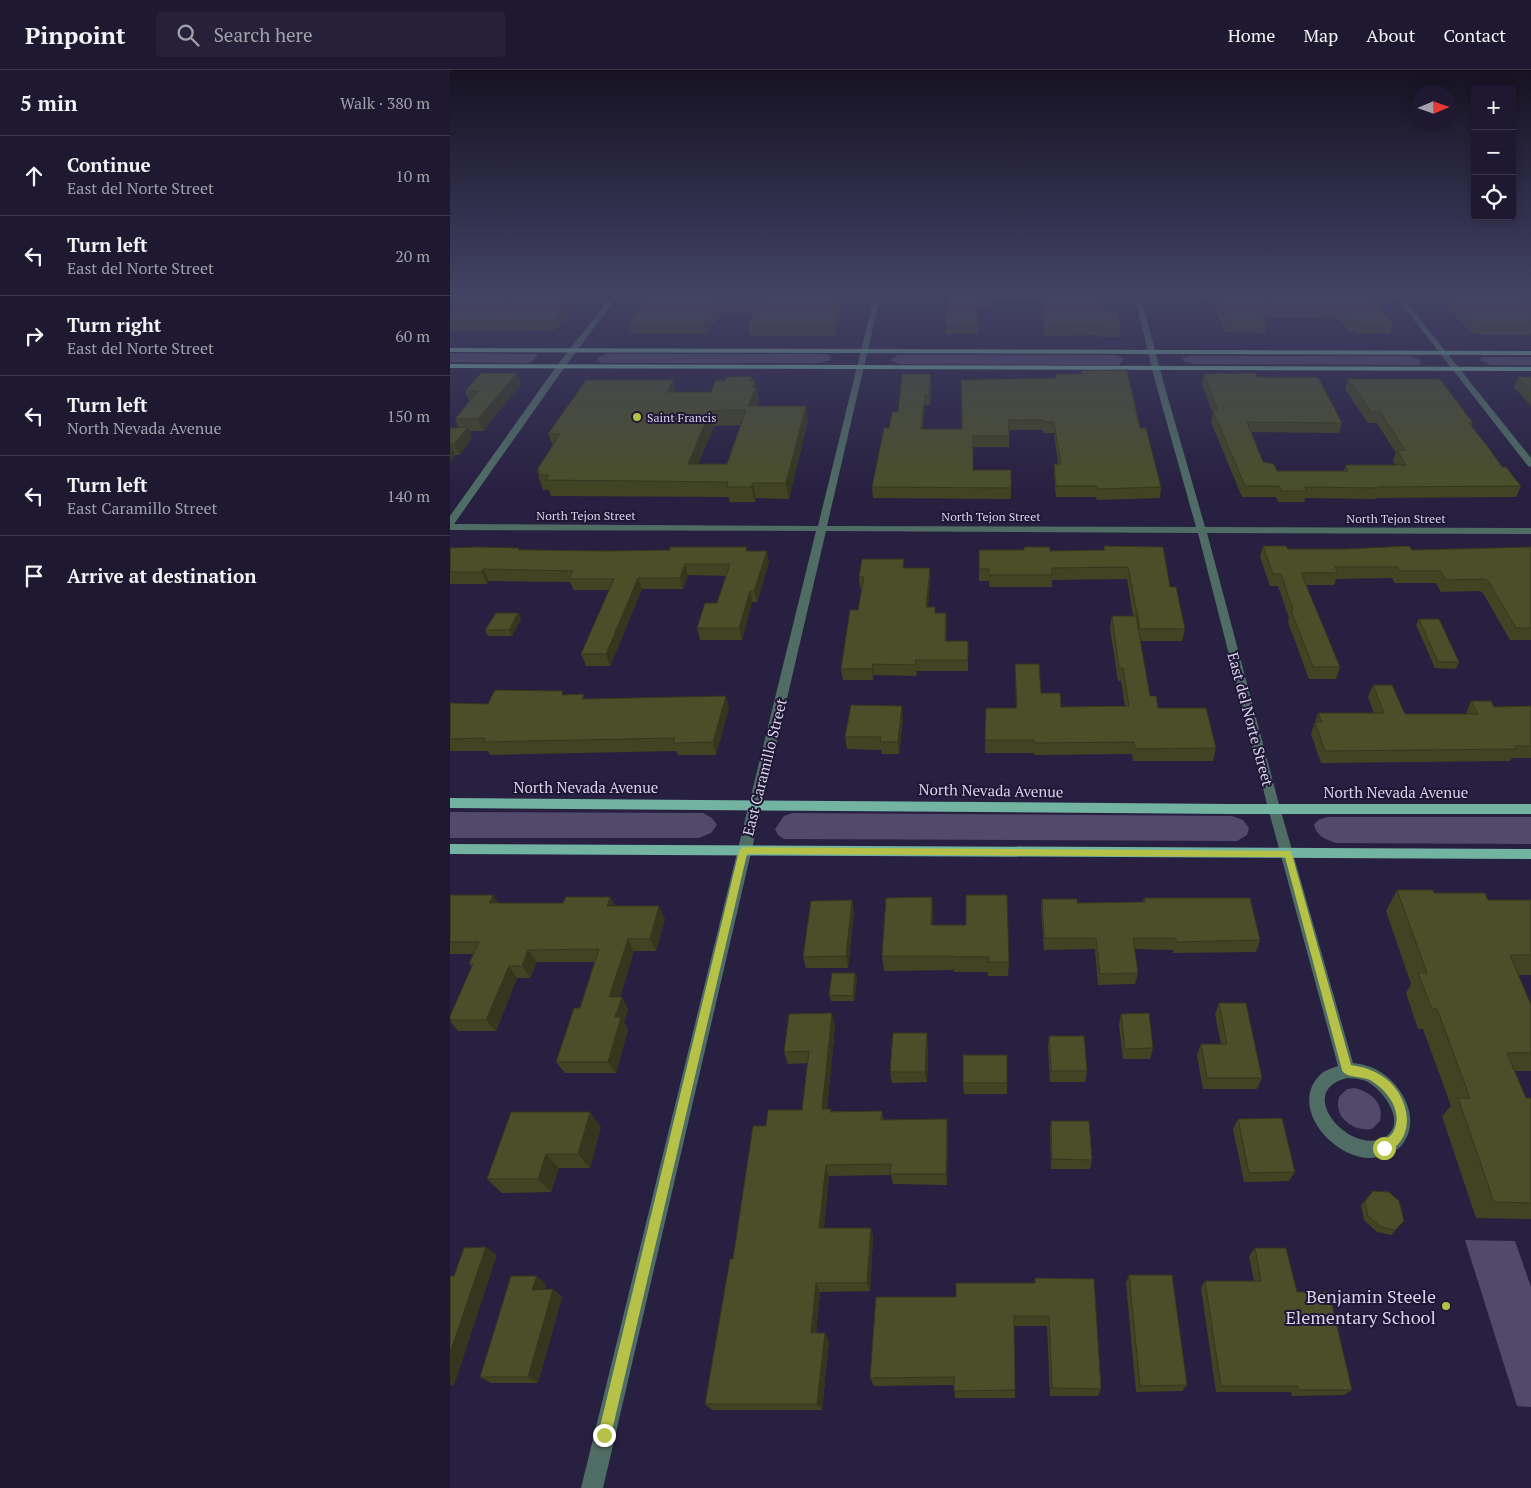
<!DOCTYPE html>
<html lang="en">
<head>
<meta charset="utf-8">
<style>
	:root { --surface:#1e1830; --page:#262138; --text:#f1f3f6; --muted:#a1a0ab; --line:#3c374c }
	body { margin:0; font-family:"PT Serif",serif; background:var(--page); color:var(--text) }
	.controls { position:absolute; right:15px; top:15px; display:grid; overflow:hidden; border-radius:5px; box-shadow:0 2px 8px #0003 }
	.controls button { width:45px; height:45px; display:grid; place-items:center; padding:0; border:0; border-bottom:1px solid var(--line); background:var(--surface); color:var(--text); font:25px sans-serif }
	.compass { position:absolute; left:961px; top:15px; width:45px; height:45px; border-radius:50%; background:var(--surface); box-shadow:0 2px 8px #0003; rotate:88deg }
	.stop { position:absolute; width:15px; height:15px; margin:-11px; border:4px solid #b6c148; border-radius:50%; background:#fff }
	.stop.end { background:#b6c148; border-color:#fff; box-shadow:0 1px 5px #0008 }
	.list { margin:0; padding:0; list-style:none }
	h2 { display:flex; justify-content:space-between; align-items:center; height:65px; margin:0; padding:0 20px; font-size:21px }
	h2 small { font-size:16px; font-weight:400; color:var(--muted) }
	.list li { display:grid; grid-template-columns:32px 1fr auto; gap:15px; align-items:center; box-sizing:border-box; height:80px; padding:0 20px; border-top:1px solid var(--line) }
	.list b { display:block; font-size:19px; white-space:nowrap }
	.list p { margin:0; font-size:16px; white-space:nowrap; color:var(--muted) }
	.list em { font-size:16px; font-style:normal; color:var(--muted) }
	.icon { flex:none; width:28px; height:28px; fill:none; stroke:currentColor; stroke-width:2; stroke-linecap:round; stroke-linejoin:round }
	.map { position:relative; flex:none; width:1081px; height:1418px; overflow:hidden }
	header { display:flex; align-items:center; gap:30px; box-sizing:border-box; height:70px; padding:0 25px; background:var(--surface); border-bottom:1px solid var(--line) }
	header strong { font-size:24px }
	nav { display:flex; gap:28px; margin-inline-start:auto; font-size:18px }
	.search { width:350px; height:45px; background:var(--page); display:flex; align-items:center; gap:12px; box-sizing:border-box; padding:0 18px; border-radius:5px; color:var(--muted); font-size:19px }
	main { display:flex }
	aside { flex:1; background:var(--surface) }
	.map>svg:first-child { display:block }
	.green { fill:#514a6a }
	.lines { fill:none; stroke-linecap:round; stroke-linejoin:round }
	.minor { fill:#4f6d64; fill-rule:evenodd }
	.major { fill:#73b3a1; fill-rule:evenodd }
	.wall { fill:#404423; fill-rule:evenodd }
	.shaded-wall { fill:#34371d }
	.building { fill:#4a4f29; stroke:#34371d; fill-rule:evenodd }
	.route { fill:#b6c148 }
	.poi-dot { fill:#b6c148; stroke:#1f1735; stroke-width:2 }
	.labels { text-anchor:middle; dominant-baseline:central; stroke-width:4; stroke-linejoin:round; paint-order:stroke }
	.far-poi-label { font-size:12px; fill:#d7d3e8; stroke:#1f1735; text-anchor:start }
	.far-street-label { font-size:12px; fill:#d7d3e8; stroke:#1f1735 }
	.street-label { font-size:15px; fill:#d7d3e8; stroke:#1f1735 }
	.near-poi-label { font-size:18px; fill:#d7d3e8; stroke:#1f1735; text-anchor:end }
</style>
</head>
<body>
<header>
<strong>Pinpoint</strong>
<div class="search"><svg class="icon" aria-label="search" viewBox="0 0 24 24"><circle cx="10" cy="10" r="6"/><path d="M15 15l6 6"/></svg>Search here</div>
<nav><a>Home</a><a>Map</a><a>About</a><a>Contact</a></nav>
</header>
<main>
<aside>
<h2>5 min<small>Walk · 380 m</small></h2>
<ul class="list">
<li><svg class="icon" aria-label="ahead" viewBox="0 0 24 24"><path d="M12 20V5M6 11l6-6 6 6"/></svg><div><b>Continue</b><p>East del Norte Street</p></div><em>10 m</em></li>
<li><svg class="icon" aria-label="left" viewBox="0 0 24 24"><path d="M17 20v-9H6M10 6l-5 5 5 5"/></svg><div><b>Turn left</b><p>East del Norte Street</p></div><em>20 m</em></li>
<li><svg class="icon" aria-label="right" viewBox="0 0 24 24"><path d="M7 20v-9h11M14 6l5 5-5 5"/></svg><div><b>Turn right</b><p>East del Norte Street</p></div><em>60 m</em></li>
<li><svg class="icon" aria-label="left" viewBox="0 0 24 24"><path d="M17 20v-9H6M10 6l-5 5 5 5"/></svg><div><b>Turn left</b><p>North Nevada Avenue</p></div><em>150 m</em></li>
<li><svg class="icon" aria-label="left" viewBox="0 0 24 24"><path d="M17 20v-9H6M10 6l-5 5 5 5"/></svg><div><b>Turn left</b><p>East Caramillo Street</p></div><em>140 m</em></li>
<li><svg class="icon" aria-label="arrive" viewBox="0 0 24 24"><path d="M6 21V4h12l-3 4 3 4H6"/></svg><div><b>Arrive at destination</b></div></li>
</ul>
</aside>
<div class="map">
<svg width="1081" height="1418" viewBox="0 0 1081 1418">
	<rect width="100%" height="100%" fill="#282040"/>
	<g class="green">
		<polygon points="0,283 85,284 88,285 83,291 78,293 0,292"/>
		<polygon points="157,284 376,284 381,287 380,290 370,293 152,293 147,290 149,287"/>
		<polygon points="448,285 666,285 674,289 669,295 449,294 440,290"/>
		<polygon points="739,286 961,286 970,290 971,293 968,295 743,294 734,291 732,289"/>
		<polygon points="1032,287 1081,287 1081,295 1041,295 1029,290"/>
		<polygon points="0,742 253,743 262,748 267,755 261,763 249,768 0,768"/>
		<polygon points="342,743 782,746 793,750 799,758 797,765 787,771 334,769 328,765 325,759 334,746"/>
		<path d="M878 747H1081V774L886 773C875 769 866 766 864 754L870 749Z"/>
		<path d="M904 1018C921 1022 934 1033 930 1051L922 1059C903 1062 883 1047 889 1027L897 1019Z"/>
		<polygon points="1015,1170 1065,1171 1081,1217 1081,1337 1067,1336"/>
	</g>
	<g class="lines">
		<g class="minor">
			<path d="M164 223H170L114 298 4 454 368 456 425 223H431L377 456 746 457 704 307 684 223H690L712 307 755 457 1081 458V464L757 463 830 738 903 993C913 994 924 997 932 1003 953 1017 970 1048 954 1072 950 1079 943 1082 936 1084 931 1085 926 1088 921 1088 883 1089 837 1036 871 1004 875 1000 883 998 888 996L818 738 748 463 376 461 153 1418H131L366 461 0 460V446L108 294ZM897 1008C904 1008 911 1009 916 1011 933 1019 958 1053 935 1067 905 1085 855 1035 883 1014 887 1011 893 1009 897 1008Z"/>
			<polygon points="943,223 949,223 1081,388 1081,397 1078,396"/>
		</g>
		<g class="major">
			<polygon points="0,278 1081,281 1081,285 0,282"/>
			<polygon points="0,294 1081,297 1081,301 0,298"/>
			<polygon points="0,728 781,734 1081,734 1081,744 781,744 0,738"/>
			<polygon points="0,774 1081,779 1081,789 0,784"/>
		</g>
	</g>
	<g class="wall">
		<polygon points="0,223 140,223 137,226 132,226 106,260 0,261"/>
		<polygon points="199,223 393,223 394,231 385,266 300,266 298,256 303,243 270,244 264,254 261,254 256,264 182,264 179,254"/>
		<polygon points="474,223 653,223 656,240 671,258 670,267 650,267 649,265 594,266 590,228 539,228 539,237 528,237 528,264 496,264 495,255 498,225 474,225"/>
		<polygon points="748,223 920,223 943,254 940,264 907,264 905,261 897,261 890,249 815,248 817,253 815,263 775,262 760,228 751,228"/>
		<polygon points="982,223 1081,223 1081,265 1022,264 990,228 987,228"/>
		<polygon points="631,301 690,358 711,417 710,428 647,430 646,427 606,427 604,405 604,394 608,394 604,363 593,363 593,360 559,360 559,377 523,377 523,400 561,418 561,429 423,428 422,417 439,358 448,342 482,314 480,335 475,335 473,359 512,359 606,308 631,304"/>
		<polygon points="754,304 807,307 892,353 889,363 801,362 813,392 827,401 894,401 896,395 945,395 943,391 946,383 927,353 918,353 895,319 898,309 1023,353 1022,356 1052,397 1071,416 1066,427 926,428 925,429 855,428 854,432 828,432 826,427 792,427 761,352 763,344 752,314"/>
		<path d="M302 306 303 310 305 311 308 325 309 331 307 336 358 350 339 429 306 428 305 432H280L279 427 101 426 99 420H93L88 405V403L87 400 103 376 98 364 223 310 226 322H261L274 311ZM291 355 277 394H248L264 356Z"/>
		<polygon points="1068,307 1081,307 1081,336 1064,317"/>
		<polygon points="71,314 33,361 19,361 22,368 9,385 5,385 0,392 0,358 9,358 5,349 19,331 15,321"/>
		<polygon points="654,476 720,517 735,559 732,571 690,571 700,626 708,638 766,678 763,691 683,691 682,684 584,685 584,683 535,683 536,638 566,638 565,594 591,623 611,637 675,636 671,611 668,611 660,558 662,546 683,546 677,509 602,510 602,517 539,517 539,511 529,511 529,480 600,481 654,480"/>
		<polygon points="813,476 838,479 962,480 1081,477 1081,570 1060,570 1033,523 1030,521 991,522 986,513 945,513 942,508 886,509 884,515 856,515 890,597 886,609 859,609 838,552 839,548 828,516 820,516 810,487"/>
		<polygon points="0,478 156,481 298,481 319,492 307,532 302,532 292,570 250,570 247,558 267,533 276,506 238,505 233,519 192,519 160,596 136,596 131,584 159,520 124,520 120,512 39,511 37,514 0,514"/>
		<polygon points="455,498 480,498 480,509 478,537 486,543 496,543 496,571 518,571 518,601 467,601 466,606 424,605 423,610 393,610 391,599 408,540 412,518 410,518 409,507"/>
		<polygon points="68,543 71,549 62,566 38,566 35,560"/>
		<polygon points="969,549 1009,592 1006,599 985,598 966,555"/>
		<polygon points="923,615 955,644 1016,644 1021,631 1044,637 1081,636 1081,688 1062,688 1060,691 871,693 861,664 868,643 924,643 918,627"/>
		<polygon points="115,625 136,629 279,638 266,685 228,685 226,681 40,685 38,681 0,681 0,633 38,634"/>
		<polygon points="453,648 449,684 432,684 431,680 397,679 395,667"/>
		<polygon points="947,820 984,823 1038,830 1081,830 1081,905 1068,905 1081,935 1081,1001 1065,1001 1076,1028 1081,1028 1081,1149 1026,1148 992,1046 1001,1036 973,959 968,959 956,923 961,914 936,841"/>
		<polygon points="0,825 49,833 113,833 160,827 165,836 215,849 206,881 184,881 170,927 178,939 174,952 178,959 166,1003 115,1003 106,992 130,938 145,892 87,892 80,908 67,908 46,961 8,961 0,951 0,946 22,897 19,894 23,884 0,884"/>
		<polygon points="482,827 483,842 482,855 559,892 558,906 538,906 538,902 504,902 504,900 434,901 432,886"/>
		<polygon points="694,828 810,870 806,882 723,883 723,880 684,879 688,903 685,914 648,915 645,879 594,880 591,841 592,829 627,833 693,832"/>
		<polygon points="402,830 404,842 398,898 356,898 353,887"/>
		<polygon points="407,909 404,931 381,931 379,925"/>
		<polygon points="769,933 812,1008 807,1019 753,1019 747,985 751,974 771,974 765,944"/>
		<polygon points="671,944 703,978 700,989 673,989 669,955"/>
		<polygon points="385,956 377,1039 381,1039 381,1041 432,1041 433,1050 497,1049 498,1061 497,1115 443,1114 441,1105 379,1106 374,1158 421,1158 423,1167 420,1221 370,1222 366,1263 379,1271 372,1340 262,1340 255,1334 283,1189 352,1040 358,993 338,994 334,982"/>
		<polygon points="599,966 637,1001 635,1012 600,1012 598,977"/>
		<polygon points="478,974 477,1012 442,1013 440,1002"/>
		<polygon points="513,1013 557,1013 557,1024 514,1024"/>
		<polygon points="788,1049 845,1102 839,1111 794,1112 783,1059"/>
		<polygon points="601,1051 642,1090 640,1099 601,1099 600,1061"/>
		<polygon points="151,1057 140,1098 109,1098 101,1122 52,1123 37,1109"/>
		<polygon points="915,1131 954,1151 941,1165 927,1162 914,1150 911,1135"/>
		<polygon points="805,1178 847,1222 902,1320 894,1325 842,1326 841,1322 766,1322 751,1218 755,1211 804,1211 799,1186"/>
		<polygon points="679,1205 737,1315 732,1321 686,1322 676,1213"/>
		<polygon points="585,1208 651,1319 648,1326 600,1326 597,1256 564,1256 565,1320 565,1328 505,1328 504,1315 424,1316 420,1308 506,1227 585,1213"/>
		<polygon points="96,1214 95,1219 103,1219 112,1227 88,1313 41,1313 30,1307"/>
	</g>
	<g class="shaded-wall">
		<polygon points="125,223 131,223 132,226 106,260 102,251"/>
		<polygon points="393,223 394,231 385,266 384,256"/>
		<polygon points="268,234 270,244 264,254 262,244"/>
		<polygon points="259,244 261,254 256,264 254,254"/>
		<polygon points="67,303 71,314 33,361 28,349"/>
		<polygon points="481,304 482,314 480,335 479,325"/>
		<polygon points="302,306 303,314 305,311 309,331 301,350 298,336 300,310"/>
		<polygon points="223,310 226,324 217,322"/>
		<polygon points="475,325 475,335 472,370 471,359"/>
		<polygon points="356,336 358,350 339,429 336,413"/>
		<polygon points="260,341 264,356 241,410 238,394"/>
		<polygon points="18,357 22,368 9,385 4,374"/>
		<polygon points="1,374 5,385 0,392 0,375"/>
		<polygon points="303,413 306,428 305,432 301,417"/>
		<polygon points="317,481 319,492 307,532 304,521"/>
		<polygon points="235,494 238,505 233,519 230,508"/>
		<polygon points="480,498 480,509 477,548 476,537"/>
		<polygon points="33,499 39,511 37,514 32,502"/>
		<polygon points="188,508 192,519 160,596 156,584"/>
		<polygon points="300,521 302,532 292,570 289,558"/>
		<polygon points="68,543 71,549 62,566 59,560"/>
		<polygon points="496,543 497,554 496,582 495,571"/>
		<polygon points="423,594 424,605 423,610 422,599"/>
		<polygon points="276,626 279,638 266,685 263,672"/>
		<polygon points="452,636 453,648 449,684 448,672"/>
		<polygon points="43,825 51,837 39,833"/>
		<polygon points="160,827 166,839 157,836"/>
		<polygon points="482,827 483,842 482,869 481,855"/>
		<polygon points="402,830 404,842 398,898 396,886"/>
		<polygon points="209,836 215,849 206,881 200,869"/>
		<polygon points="178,869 184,881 166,939 159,927"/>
		<polygon points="78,880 87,892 80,908 72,896"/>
		<polygon points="59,896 67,908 46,961 36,950"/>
		<polygon points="405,903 407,909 404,931 403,926"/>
		<polygon points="172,927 178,939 174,952 178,959 166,1003 158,992 165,947"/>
		<polygon points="382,943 385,956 376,1051 372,1039"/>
		<polygon points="477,963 478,974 477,1012 475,1002"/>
		<polygon points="140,1042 151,1057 140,1098 128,1084"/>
		<polygon points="497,1049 498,1061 497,1115 496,1104"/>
		<polygon points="96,1084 109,1098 101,1122 88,1109"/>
		<polygon points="376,1095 379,1106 373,1168 369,1158"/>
		<polygon points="421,1158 423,1167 420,1221 417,1213"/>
		<polygon points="36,1177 47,1185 4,1316 0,1314 0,1283"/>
		<polygon points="87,1206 96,1214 92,1227 82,1220"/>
		<polygon points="366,1213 370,1222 365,1271 361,1263"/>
		<polygon points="103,1219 112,1227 88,1313 78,1307"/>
		<polygon points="375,1263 379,1271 372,1340 367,1334"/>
	</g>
	<g class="building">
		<polygon points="0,223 125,223 102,251 0,251"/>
		<polygon points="199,223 393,223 384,256 298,256 308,233 268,234 262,244 259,244 254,254 179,254"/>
		<polygon points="498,223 539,223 539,228 528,228 528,255 495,255"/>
		<polygon points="591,223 653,223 656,240 666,240 671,258 651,258 650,256 595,256"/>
		<polygon points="764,223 920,223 943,254 910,254 908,251 900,251 892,239 810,238 817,253 777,252"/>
		<polygon points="996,223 1081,223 1081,255 1026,255"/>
		<polygon points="677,300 690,358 696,358 711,417 648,419 647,416 606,416 604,394 611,394 604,352 594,352 593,350 559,350 559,366 523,366 523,400 561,400 561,418 422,417 434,358 439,358 442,342 448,342 452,304 481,304 479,325 475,325 471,359 512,359 511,310 606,308 606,304 632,304 631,301"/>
		<polygon points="31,303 67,303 28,349 5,349 28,321 15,321"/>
		<polygon points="805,303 807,307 865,307 869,309 892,353 797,352 813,392 824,394 827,401 898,401 896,395 956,395 947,380 955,380 930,342 921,342 898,309 990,309 1023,353 1019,353 1040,380 1052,397 1056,397 1071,416 928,417 929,418 855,417 857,421 831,421 829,416 795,416 763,341 768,341 754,304"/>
		<path d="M302 306 300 310 305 311 302 317H306L298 336H356L336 413H303L301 417H277L278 412 95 410 99 405H88L90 401 87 400 110 364H98L136 310H223L217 322H261L266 310 274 311 277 307ZM296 340 277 394H238L260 341Z"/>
		<polygon points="1068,307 1081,307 1081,321"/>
		<polygon points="18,357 4,374 1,374 0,375 0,358"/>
		<polygon points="654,476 713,477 720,517 726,517 735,559 690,559 678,497 602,498 602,505 539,505 539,499 529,499 529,480 574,480 574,477 600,477 600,481 655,480"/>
		<polygon points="813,476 836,476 838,479 896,479 959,476 962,480 1081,477 1081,558 1066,558 1039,512 1035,509 996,510 991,501 949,501 947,497 885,497 888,503 851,503 890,597 863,597 841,540 843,540 831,504 823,504"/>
		<polygon points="29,477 69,478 68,480 156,481 220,480 220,477 297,477 296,481 317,481 304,521 300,521 289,558 247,558 255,533 267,533 280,494 235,494 230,508 188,508 156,584 131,584 164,509 119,509 123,501 33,499 32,502 0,502 0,478"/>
		<polygon points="412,489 454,489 453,498 480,498 476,537 485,537 485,543 496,543 495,571 518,571 518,590 466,590 465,595 423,594 422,599 391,599 400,540 408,540 414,507 409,507"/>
		<polygon points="46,543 68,543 59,560 35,560"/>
		<polygon points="662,546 686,546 700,626 706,626 708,638 756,638 766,678 685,679 684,672 584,673 584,670 535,670 536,638 567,638 565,594 589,594 591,623 610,623 611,637 679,636 673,598 669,598"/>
		<polygon points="969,549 989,549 1009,592 988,592"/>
		<polygon points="923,615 942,615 955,644 1028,644 1021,631 1041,631 1044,637 1081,636 1081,676 1065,676 1067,679 875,681 865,652 872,652 868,643 934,643"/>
		<polygon points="45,620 113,621 112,625 134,624 132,629 276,626 263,672 223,673 225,668 33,672 35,668 0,669 0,633 38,634"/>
		<polygon points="401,635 452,636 448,672 430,672 431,667 395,667"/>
		<polygon points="947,820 983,820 984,823 1035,823 1038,830 1081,830 1081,885 1060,885 1081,935 1081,983 1057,983 1076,1028 1081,1028 1081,1133 1044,1132 1008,1028 1020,1028 987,939 982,939 968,903 977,903"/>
		<polygon points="0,825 43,825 39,833 113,833 116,827 160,827 157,836 209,836 200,869 178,869 159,927 172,927 165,947 171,947 158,992 106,992 124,938 130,938 149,879 78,880 72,896 59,896 36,950 0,950 0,946 23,894 19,894 29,872 0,872"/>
		<polygon points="516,825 557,825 559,892 538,892 539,887 504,887 504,886 432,886 436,828 482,827 481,855 516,855"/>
		<polygon points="694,828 800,828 810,870 726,872 726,868 683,868 688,903 650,904 646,868 594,868 592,829 627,829 627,833 695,832"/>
		<polygon points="402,830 396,886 353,887 361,831"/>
		<polygon points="382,903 405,903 403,926 379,925"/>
		<polygon points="769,933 796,933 812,1008 757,1008 751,974 777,974"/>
		<polygon points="382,943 372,1039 381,1039 380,1042 432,1041 431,1050 497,1049 496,1104 440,1104 441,1094 376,1095 369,1158 421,1158 417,1213 366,1213 361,1263 375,1263 367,1334 255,1334 280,1189 283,1189 303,1056 316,1056 318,1040 352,1040 359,981 334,982 339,944"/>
		<polygon points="699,943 703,978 675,979 671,944"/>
		<polygon points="443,963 477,963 475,1002 440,1002"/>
		<polygon points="599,966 634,966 637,1001 601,1001"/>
		<rect x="513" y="985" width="44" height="28"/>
		<polygon points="61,1042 140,1042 128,1084 96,1084 88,1109 37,1109"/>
		<polygon points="832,1048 845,1102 799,1103 788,1049"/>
		<polygon points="601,1051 639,1051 642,1090 602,1089"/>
		<polygon points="923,1121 939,1122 949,1131 954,1151 945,1160 931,1157 918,1146 915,1131"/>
		<polygon points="36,1177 0,1283 0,1206 4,1206 14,1178"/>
		<polygon points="805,1178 836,1178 847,1222 879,1222 902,1320 849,1320 848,1316 771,1316 755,1211 811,1211"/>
		<polygon points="679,1205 722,1205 737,1315 690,1316"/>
		<polygon points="61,1206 87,1206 82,1220 103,1219 78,1307 30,1307"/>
		<polygon points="585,1208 644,1209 651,1319 602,1318 599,1246 564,1246 565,1320 504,1321 504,1307 420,1308 426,1227 506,1227 506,1213 585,1213"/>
	</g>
	<linearGradient id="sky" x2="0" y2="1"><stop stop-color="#161223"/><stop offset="0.53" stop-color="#424264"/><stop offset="1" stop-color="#424264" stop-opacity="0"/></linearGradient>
	<rect width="1081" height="421" fill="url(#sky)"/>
	<path class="route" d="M293 777 841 781 901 995C915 997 929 1002 940 1012 962 1034 965 1071 934 1084L930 1082 928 1078C932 1070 942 1068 945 1058 952 1039 936 1019 920 1010 912 1006 895 1008 892 1000L835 787 297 784 161 1365 159 1370 154 1372 149 1370 148 1365 289 781Z"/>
	<g class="poi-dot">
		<circle cx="187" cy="347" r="5"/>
		<circle cx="996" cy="1236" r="5"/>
	</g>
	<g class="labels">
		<g class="far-poi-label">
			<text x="197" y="347">Saint Francis</text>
		</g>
		<g class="far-street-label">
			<text x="136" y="445">North Tejon Street</text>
			<text x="541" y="446">North Tejon Street</text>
			<text x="946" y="448">North Tejon Street</text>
		</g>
		<g class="street-label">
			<text transform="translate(801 649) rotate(75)">East del Norte Street</text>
			<text transform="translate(314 697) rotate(-76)">East Caramillo Street</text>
			<text x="136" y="717">North Nevada Avenue</text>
			<text transform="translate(541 720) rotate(1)">North Nevada Avenue</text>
			<text x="946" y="722">North Nevada Avenue</text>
		</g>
		<g class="near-poi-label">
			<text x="986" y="1226">Benjamin Steele<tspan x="986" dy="21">Elementary School</tspan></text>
		</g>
	</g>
</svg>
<div class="controls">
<button>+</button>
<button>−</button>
<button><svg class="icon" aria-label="locate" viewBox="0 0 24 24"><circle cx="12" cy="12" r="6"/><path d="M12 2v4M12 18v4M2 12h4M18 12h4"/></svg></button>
</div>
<svg class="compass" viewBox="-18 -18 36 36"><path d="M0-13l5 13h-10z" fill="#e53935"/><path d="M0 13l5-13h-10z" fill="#a1a0ab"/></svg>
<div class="stop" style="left:934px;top:1078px"></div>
<div class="stop end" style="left:154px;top:1365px"></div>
</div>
</main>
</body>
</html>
